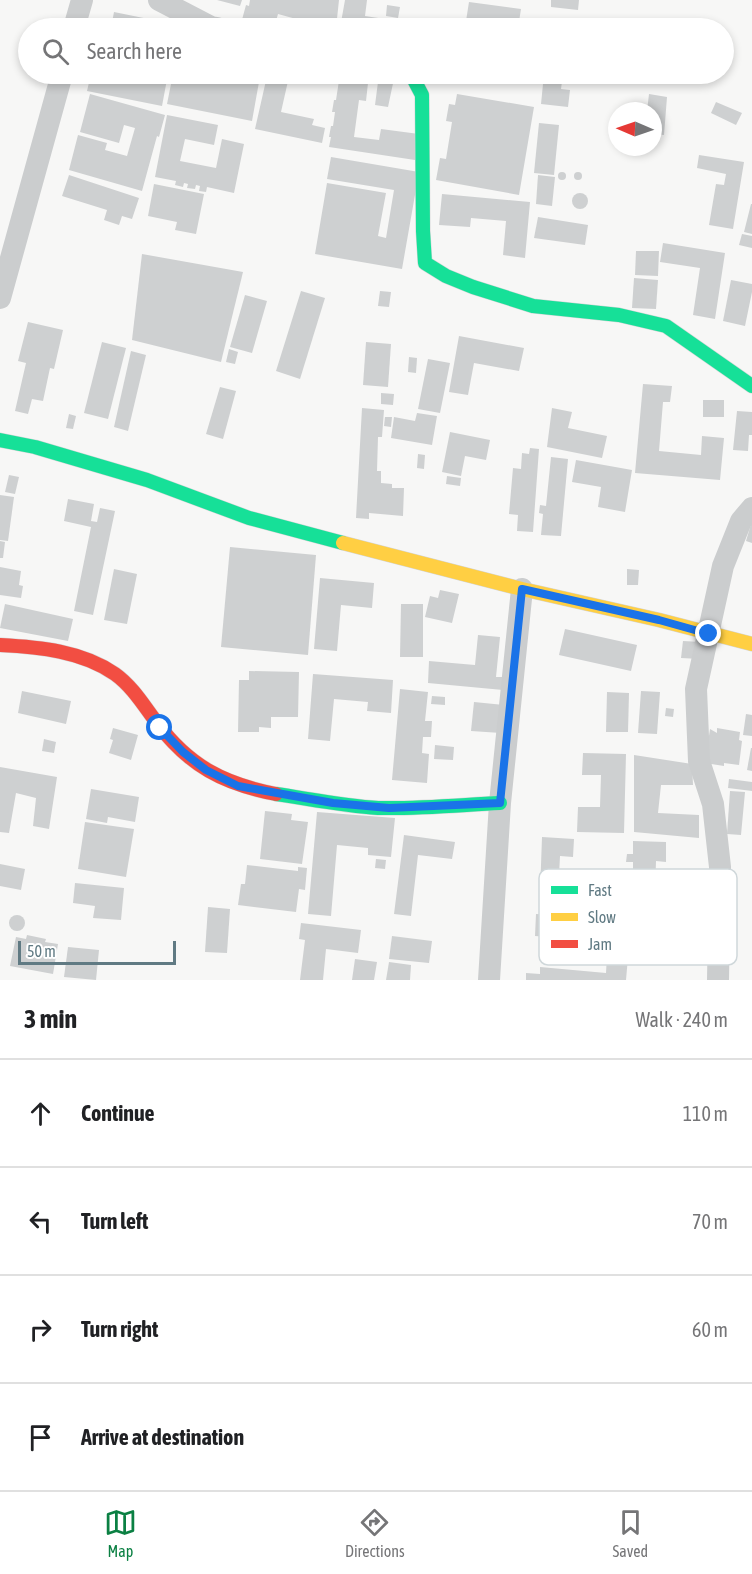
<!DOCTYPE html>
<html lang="en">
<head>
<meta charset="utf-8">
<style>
	:root { --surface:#fff; --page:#f6f6f6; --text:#202124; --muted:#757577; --line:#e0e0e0; --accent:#0b8043 }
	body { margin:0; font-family:"Asap Condensed",sans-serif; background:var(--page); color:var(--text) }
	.compass { position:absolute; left:608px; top:102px; width:54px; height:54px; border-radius:50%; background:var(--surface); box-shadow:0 3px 9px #0003; rotate:272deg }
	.scale { position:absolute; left:18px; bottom:15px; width:158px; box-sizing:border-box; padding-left:6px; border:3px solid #607a83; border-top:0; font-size:16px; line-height:21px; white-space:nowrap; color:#607a83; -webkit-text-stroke:4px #fff; paint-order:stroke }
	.stop { position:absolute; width:18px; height:18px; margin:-14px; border:4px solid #1a73e8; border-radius:50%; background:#fff }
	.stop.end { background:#1a73e8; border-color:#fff; box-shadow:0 2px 6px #0008 }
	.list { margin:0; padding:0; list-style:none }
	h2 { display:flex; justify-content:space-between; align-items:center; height:78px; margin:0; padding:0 24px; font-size:26px }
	h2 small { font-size:20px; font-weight:400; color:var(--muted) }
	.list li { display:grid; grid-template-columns:39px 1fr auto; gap:18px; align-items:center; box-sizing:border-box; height:108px; padding:0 24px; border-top:2px solid var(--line) }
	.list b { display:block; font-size:22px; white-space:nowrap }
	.list em { font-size:20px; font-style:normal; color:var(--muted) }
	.icon { flex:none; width:33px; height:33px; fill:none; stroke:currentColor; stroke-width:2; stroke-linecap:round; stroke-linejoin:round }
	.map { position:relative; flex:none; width:752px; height:980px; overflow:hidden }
	.search { position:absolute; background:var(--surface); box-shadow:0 3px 9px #0003; left:18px; right:18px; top:18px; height:66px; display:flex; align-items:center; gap:15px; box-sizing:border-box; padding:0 21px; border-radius:33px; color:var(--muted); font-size:22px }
	.sheet { height:510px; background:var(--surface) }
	nav { display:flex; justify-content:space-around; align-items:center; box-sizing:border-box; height:84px; border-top:2px solid var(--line); background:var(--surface); font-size:16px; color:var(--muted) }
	nav a { display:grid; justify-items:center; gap:3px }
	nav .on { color:var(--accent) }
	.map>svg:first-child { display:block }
	.building { fill:#ced0d1 }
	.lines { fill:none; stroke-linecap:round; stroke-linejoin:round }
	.fast-casing { stroke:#d4d5d6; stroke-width:15 }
	.slow-casing { stroke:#d4d5d6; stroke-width:15 }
	.jam-casing { stroke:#d4d5d6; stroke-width:15 }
	.street { stroke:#cbcdce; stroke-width:22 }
	.fast { stroke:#16e098; stroke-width:14 }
	.slow { stroke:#ffcf43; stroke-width:14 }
	.jam { stroke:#f24e42; stroke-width:14 }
	.route { stroke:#1a73e8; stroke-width:8 }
	.key { fill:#fff; stroke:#cfd7da; stroke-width:1.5 }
	.key-label { font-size:16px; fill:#607a83 }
</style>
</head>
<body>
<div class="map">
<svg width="752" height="980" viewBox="0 0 752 980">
	<rect width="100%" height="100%" fill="#f7f7f6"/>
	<g class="building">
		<polygon points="217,0 242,0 240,6"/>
		<polygon points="250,0 339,0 336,28 329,28 278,14 274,28 245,28 240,27 246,5 249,6"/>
		<polygon points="345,0 367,0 365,16 385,19 384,28 340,28"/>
		<polygon points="551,0 579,0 578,10 551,7"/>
		<polygon points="469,2 521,9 518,28 466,21"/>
		<polygon points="387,5 400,7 398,18 386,16"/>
		<polygon points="114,12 178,25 177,28 111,28"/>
		<polygon points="91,74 124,74 124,76 142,80 144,74 168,74 162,106 87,91"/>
		<polygon points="173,74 237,74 236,76 238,77 239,74 254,74 252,81 259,82 252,121 167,104"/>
		<polygon points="340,74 395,74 388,107 375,105 378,82 362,80 362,82 368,83 366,101 359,100 354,137 379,140 381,129 419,134 415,160 329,147 331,137 329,137 331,126 333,126 335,112 332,112 334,100 336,100"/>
		<polygon points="544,74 563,74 561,89 570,90 568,107 541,104"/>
		<polygon points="267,76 288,81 281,112 314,119 312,125 325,128 322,143 255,129"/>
		<polygon points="90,94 165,115 159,137 157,136 142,191 69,170 78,135 107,143 105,150 127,156 135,128 124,125 119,143 80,132"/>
		<polygon points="457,94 534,107 519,195 436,180 440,158 446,159 452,122 446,121 449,104 455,105"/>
		<polygon points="649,94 667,97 664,135 653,134 653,111 647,111"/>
		<polygon points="716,102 742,113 736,125 711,113"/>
		<polygon points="167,115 218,125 214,145 185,139 180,161 216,168 222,139 244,144 234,193 207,187 206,192 199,191 200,186 196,185 195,189 187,188 188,184 184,183 183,187 175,185 176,181 155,177"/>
		<polygon points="539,123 559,125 554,175 534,173"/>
		<polygon points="699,155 744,162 733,229 709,225 716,184 724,185 726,174 697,168"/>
		<polygon points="331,157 419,172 402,269 315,254 327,183 386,193 378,236 386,238 394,190 327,179"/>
		<circle cx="562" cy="176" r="4"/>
		<circle cx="578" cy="176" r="4"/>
		<polygon points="69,175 139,198 132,219 122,216 119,225 104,220 107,210 62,196"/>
		<polygon points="538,175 555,177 552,206 536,204"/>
		<polygon points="154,184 204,194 196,234 175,230 177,222 148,216"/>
		<circle cx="580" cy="201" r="8"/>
		<polygon points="442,194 530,202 525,258 503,255 506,221 471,218 470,227 439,225"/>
		<polygon points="751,204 752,204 752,234 744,232"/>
		<polygon points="538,217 588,225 585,245 534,238"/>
		<polygon points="742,234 752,236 752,248 739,245"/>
		<polygon points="663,243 725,253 715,319 693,315 700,268 660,262"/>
		<polygon points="636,251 659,251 658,276 635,275"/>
		<polygon points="142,254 243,272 221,362 132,340"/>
		<polygon points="634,278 658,280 656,309 632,308"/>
		<polygon points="731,280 752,284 752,292 745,326 723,321"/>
		<polygon points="301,291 325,298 300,379 276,371"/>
		<polygon points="380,291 391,292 389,307 378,306"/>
		<polygon points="245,295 267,301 252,353 230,347"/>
		<polygon points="28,322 63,330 54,369 50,368 43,401 32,399 28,414 15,411 26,363 18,361"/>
		<polygon points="459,336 524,348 519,371 474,363 468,395 449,392"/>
		<polygon points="102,342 126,348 108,419 84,413"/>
		<polygon points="366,342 391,344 388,387 363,385"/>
		<polygon points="229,349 238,352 235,364 226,362"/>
		<polygon points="131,351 146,355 128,431 114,427"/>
		<polygon points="409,357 417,358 416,373 408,372"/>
		<polygon points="428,359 450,363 440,413 418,409"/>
		<polygon points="643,384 672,386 670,402 663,402 659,451 701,455 702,436 724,438 720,480 635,473"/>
		<polygon points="220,387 236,391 223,439 206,434"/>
		<polygon points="381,393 394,394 393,405 381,404"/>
		<rect x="703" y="400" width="21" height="17"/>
		<polygon points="362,408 384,410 382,437 378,437 377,471 381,471 381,483 392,484 392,488 404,488 403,516 369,513 369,519 356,518"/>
		<polygon points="552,408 572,412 568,428 607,436 602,458 547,447"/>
		<polygon points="737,411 752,412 752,435 749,435 748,451 733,450"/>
		<polygon points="417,413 437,416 432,445 391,438 394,417 415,421"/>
		<polygon points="69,414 76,416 73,429 66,428"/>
		<polygon points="385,417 392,417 391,427 384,426"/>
		<polygon points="450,432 490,440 486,460 465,456 461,476 442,472"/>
		<polygon points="530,448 539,449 533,532 517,531 518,515 509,514 513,468 521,469 522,453 529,454"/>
		<polygon points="418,454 425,455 424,469 417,468"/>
		<polygon points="551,457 568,459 561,536 541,535 543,514 539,513 540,505 546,506"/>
		<polygon points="576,460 632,470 625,512 598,507 601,487 572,482"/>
		<polygon points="9,475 19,477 15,494 5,492"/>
		<polygon points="447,476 461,478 460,486 446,484"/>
		<polygon points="0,495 14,497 8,541 0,540"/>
		<polygon points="68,499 94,504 91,521 97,522 100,508 115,511 93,615 74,611 91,527 64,521"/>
		<polygon points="751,524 752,524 752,543 746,541"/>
		<polygon points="0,541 5,542 3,558 0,558"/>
		<polygon points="230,547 316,555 308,655 221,647"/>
		<polygon points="0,567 21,571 19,585 23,586 21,598 0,595"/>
		<polygon points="114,569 137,574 127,624 104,620"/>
		<polygon points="627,569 639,570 638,585 627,585"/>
		<polygon points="320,578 374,583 372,608 341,605 337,651 314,649"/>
		<polygon points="440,590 459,594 452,623 425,617 430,596 438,598"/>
		<polygon points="5,604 73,619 68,641 0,628"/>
		<polygon points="401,604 423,604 423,657 400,657"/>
		<polygon points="565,629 637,645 631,671 559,655"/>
		<polygon points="478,635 500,637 496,677 504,677 503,690 428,683 429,661 475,665"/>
		<polygon points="683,641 701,642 700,659 681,658"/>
		<polygon points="249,671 299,672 298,717 271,717 271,728 259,727 259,732 238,732 239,680 249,680"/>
		<polygon points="313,674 393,680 391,713 367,711 368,702 334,699 330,741 308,739"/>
		<polygon points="400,689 428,692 425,721 432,721 431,737 423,737 422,753 429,754 427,783 392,780"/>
		<polygon points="22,691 71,701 66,724 18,713"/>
		<polygon points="641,691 660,692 657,734 638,733"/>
		<polygon points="607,692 629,693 628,732 606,732"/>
		<polygon points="432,696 445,697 445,705 431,704"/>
		<polygon points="474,702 504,705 501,733 471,731"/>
		<polygon points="666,708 674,709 673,717 665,716"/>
		<polygon points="746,714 752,715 752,736 743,735"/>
		<polygon points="113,728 138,735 131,760 109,753 113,740 110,739"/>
		<polygon points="717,728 740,732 739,740 742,741 739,765 724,763 724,766 705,763 710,729 717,733"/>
		<polygon points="44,739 56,742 54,753 42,751"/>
		<polygon points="435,745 454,747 453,760 434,759"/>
		<polygon points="751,748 752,748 752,771 747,770"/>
		<polygon points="583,753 626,754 624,833 577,832 578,807 600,807 601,775 582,775"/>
		<polygon points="634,755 692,764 693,785 661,785 658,813 699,815 699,838 634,832"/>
		<polygon points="0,767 57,777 49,829 33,826 36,798 16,793 9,833 0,832"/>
		<polygon points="729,779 752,782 752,791 728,788"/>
		<polygon points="91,789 139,797 135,822 108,817 107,823 86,819"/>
		<polygon points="730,791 745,792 741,835 727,834"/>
		<polygon points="265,811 292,814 291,820 308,822 302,864 260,859"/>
		<polygon points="317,812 395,818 391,857 368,855 368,848 337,845 331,916 308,914"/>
		<polygon points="85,822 134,829 126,877 78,869"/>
		<polygon points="404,835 455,842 452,859 418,855 411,916 394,914"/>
		<polygon points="542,837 574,839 573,857 560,856 558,894 540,893"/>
		<polygon points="633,841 666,842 666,862 656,861 655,892 700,894 699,922 632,919 633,892 627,892 627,882 633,882 633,874 627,874 627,869 633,869 633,862 626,862 627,854 633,854"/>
		<polygon points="376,859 386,860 385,869 375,868"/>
		<polygon points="0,864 25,869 21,890 0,886"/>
		<polygon points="247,865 298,871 298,867 307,868 305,890 299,889 296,912 238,905 241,884 245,884"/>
		<polygon points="75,883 124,888 121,920 93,918 95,906 73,903"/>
		<polygon points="208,907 230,909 227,953 205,952"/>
		<polygon points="574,912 590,913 590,919 625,921 623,952 601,951 602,941 535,936 536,914 574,916"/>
		<circle cx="17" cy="923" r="8"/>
		<polygon points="301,923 361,930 358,953 326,949 323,980 300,980 305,940 299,939"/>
		<polygon points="27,935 46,939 45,942 58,944 53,974 10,966 16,937 26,939"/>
		<polygon points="392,936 432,941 429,963 389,959"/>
		<polygon points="68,947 99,950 96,980 64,977"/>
		<polygon points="607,955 628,957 626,980 526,980 526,973 540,974 540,967 606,973"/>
		<polygon points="355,959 377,962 374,980 352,980"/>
		<polygon points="389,962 411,965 410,980 386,980"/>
	</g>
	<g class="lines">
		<g class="fast-casing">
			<g id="fast">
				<polyline points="411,74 422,95 423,231 425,263 446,276 473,287 533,306 619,315 666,326 752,386"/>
				<polyline points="0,440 35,447 147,480 249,518 343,543"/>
				<path d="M276 794C310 799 344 806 378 808 419 809 460 805 500 803"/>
			</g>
		</g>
		<g class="slow-casing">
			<polyline id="slow" points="343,543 522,589 659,620 752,644"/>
		</g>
		<g class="jam-casing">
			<path id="jam" d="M0 645C39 647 82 651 115 674 133 687 144 706 157 723 189 766 224 784 276 794"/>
		</g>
		<g class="street">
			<polyline points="159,0 211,27 217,28"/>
			<polyline points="74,28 82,0"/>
			<polyline points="0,298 62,74"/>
			<polyline points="489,980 500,803 522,589"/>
			<polyline points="718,980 720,867 713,804 699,761 696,689 723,566 741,521 752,508"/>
		</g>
		<use href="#fast" class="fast"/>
		<use href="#slow" class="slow"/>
		<use href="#jam" class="jam"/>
	</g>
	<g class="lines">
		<polyline class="route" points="160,728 183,752 206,770 238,786 333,803 389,808 500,803 522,589 659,620 709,634"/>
	</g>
	<rect x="539" y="869" width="198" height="96" rx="9" class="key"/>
	<rect x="551" y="886" width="27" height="8" fill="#16e098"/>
	<rect x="551" y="913" width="27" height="8" fill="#ffcf43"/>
	<rect x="551" y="940" width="27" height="8" fill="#f24e42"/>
	<g class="key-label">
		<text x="588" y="896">Fast</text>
		<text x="588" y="923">Slow</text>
		<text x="588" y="950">Jam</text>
	</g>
</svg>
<svg class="compass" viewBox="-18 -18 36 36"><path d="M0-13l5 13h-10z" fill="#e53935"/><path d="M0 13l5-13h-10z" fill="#757577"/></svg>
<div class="scale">50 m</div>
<div class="stop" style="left:160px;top:728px"></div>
<div class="stop end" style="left:709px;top:634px"></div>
<div class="search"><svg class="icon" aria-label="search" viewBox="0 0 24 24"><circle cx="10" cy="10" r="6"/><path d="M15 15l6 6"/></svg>Search here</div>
</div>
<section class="sheet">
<h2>3 min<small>Walk · 240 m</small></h2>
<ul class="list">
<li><svg class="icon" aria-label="ahead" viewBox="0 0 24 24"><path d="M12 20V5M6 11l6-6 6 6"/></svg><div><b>Continue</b></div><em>110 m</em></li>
<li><svg class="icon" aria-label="left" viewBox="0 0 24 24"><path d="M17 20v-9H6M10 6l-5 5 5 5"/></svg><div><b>Turn left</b></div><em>70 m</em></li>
<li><svg class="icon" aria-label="right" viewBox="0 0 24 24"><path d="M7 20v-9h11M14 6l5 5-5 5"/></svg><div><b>Turn right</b></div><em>60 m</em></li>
<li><svg class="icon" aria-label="arrive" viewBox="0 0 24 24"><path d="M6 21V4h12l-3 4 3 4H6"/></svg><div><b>Arrive at destination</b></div></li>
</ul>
</section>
<nav>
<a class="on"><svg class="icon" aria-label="map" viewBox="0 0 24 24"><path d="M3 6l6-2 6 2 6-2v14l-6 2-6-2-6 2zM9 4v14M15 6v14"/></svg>Map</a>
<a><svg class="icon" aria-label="directions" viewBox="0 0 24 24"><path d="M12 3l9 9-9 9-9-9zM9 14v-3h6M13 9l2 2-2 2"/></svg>Directions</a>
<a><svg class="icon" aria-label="saved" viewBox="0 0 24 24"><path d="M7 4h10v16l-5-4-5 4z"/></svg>Saved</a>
</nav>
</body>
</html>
